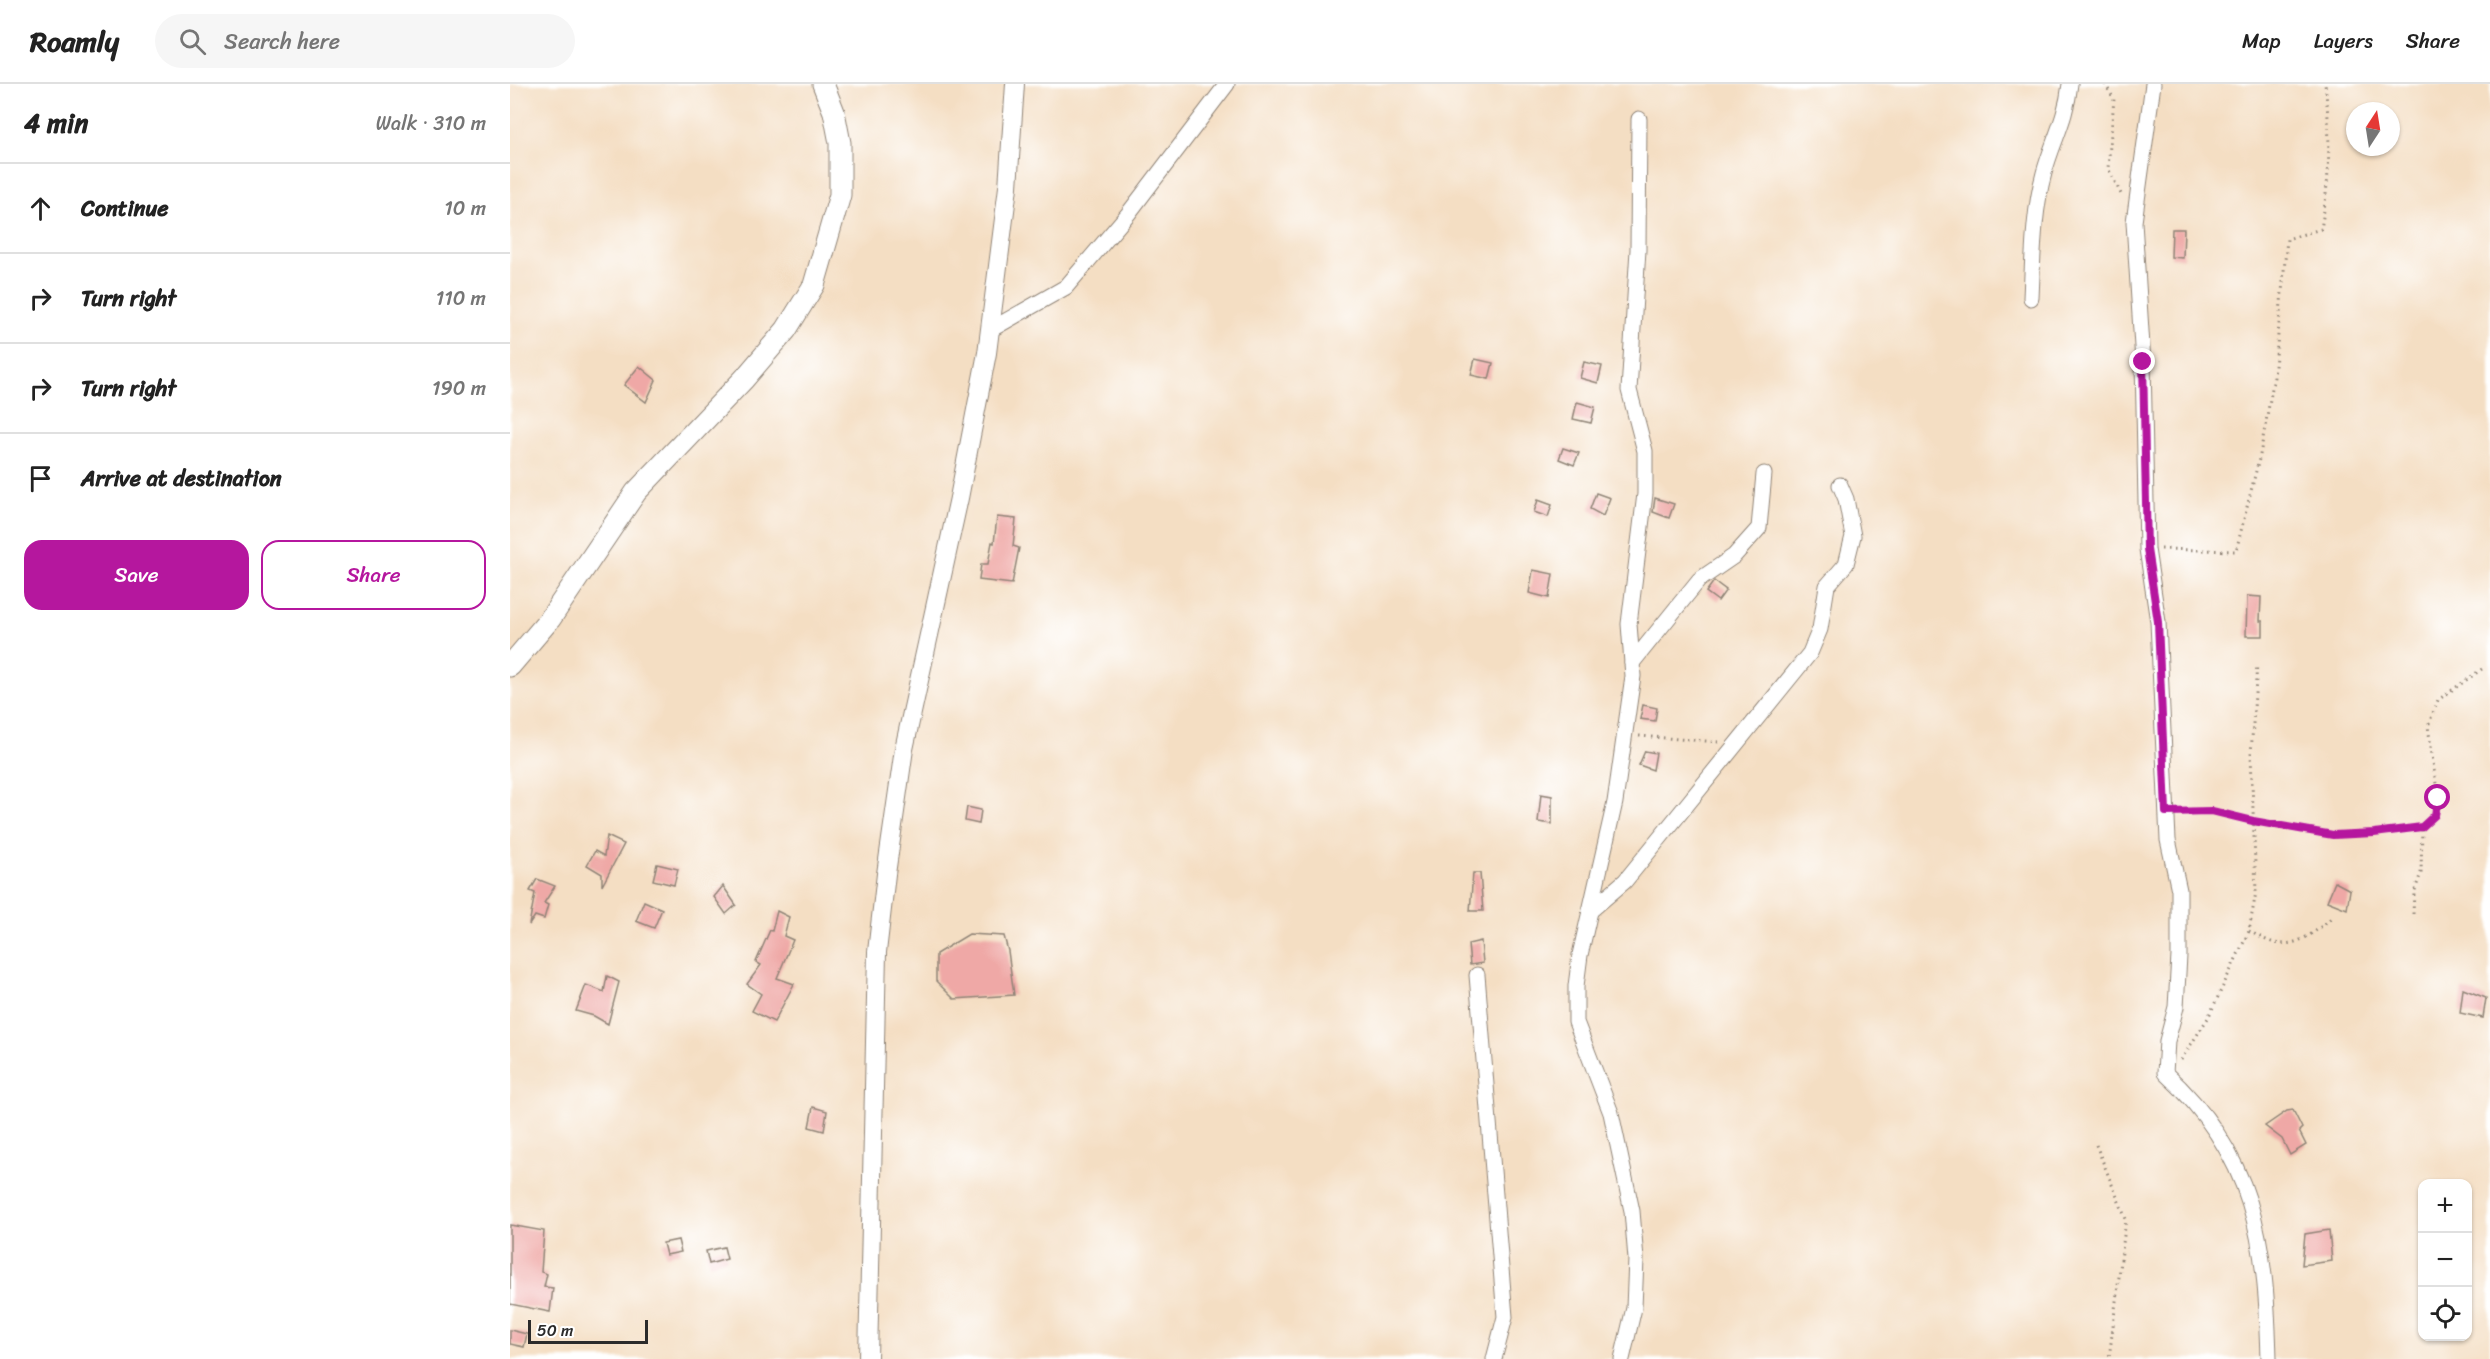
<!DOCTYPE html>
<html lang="en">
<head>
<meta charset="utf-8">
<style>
	:root { --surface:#fff; --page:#f6f6f6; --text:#222; --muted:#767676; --line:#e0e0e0; --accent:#b5179e }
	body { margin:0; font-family:Sriracha,sans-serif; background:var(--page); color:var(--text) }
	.controls { position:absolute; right:18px; bottom:18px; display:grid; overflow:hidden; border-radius:12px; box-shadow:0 2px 4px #0004 }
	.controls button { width:54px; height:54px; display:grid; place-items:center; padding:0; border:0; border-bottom:2px solid var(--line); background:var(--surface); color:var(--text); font:30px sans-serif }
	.compass { position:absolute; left:1836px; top:18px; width:54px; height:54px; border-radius:50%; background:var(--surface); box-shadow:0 2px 4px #0004; rotate:12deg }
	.scale { position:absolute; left:18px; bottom:15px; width:120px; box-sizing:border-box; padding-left:6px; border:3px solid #2b2b2b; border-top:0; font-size:16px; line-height:21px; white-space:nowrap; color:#2b2b2b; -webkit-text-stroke:4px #fff; paint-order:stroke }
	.stop { position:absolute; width:18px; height:18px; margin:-14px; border:4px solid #b5179e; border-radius:50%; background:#fff }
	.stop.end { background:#b5179e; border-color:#fff; box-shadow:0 2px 6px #0008 }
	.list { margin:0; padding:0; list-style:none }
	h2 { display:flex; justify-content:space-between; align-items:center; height:78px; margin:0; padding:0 24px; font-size:26px }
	h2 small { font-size:20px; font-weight:400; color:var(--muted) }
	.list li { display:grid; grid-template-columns:39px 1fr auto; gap:18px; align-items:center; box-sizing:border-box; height:90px; padding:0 24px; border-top:2px solid var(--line) }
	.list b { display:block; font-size:22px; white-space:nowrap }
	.list em { font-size:20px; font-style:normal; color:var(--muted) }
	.actions { display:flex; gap:12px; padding:18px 24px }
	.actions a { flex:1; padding:14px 0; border:2px solid var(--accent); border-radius:18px; text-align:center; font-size:21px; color:var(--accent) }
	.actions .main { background:var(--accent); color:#fff }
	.icon { flex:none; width:33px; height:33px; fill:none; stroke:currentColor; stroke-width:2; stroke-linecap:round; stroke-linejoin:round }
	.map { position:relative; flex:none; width:1980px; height:1275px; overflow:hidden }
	header { display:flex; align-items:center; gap:36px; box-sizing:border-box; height:84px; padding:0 30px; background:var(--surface); border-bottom:2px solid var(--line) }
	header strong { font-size:28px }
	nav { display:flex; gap:33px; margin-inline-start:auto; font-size:21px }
	.search { width:420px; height:54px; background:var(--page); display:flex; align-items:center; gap:15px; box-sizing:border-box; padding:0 21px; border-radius:33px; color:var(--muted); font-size:22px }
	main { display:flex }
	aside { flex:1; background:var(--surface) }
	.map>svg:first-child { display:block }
	.building { fill:#efa8a6 }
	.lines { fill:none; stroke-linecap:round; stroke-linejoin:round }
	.minor-casing { stroke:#908477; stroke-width:17 }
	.tertiary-casing { stroke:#908477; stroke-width:20 }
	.secondary-casing { stroke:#908477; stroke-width:23 }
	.path { stroke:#908477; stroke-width:3; stroke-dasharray:1.5 4.5; stroke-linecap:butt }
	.minor { stroke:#fff; stroke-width:15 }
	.tertiary { stroke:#fff; stroke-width:18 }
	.secondary { stroke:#fff; stroke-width:21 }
	.route { stroke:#b5179e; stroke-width:8 }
</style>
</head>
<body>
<header>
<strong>Roamly</strong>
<div class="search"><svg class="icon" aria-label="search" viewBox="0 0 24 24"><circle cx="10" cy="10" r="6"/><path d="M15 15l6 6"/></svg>Search here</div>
<nav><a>Map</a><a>Layers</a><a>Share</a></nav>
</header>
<main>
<aside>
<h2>4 min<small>Walk · 310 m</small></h2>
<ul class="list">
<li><svg class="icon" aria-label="ahead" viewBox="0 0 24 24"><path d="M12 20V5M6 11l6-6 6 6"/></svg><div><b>Continue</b></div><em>10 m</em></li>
<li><svg class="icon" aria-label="right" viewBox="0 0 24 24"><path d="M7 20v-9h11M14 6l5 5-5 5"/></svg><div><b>Turn right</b></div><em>110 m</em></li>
<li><svg class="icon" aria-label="right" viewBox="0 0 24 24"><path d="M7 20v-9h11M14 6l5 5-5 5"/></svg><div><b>Turn right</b></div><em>190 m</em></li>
<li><svg class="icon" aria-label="arrive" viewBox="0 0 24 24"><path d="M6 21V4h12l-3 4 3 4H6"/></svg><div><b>Arrive at destination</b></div></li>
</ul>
<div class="actions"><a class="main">Save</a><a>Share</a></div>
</aside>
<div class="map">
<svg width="1980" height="1275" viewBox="0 0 1980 1275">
	<rect width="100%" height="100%" fill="#fff"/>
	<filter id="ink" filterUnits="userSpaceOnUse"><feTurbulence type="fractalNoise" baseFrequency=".0167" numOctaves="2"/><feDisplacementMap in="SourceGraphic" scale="12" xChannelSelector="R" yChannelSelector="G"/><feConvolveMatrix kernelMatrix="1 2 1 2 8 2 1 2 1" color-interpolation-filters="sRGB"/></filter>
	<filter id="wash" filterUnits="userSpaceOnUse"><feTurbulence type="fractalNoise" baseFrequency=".008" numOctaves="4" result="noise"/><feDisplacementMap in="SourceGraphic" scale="24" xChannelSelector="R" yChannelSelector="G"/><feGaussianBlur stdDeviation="1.35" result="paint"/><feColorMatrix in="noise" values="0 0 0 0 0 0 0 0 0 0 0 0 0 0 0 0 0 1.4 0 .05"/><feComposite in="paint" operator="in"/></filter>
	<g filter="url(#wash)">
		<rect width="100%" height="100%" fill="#f4dec3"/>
		<g id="blocks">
			<g class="building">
				<polygon points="1662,145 1674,145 1673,174 1661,173"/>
				<polygon points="965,275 983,279 979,295 961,291"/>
				<polygon points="1074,278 1092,282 1088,299 1070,294"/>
				<polygon points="129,282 146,296 136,318 114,301"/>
				<polygon points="1067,318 1085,323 1081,339 1063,335"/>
				<polygon points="1053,364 1069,369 1064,381 1049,375"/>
				<polygon points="1086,409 1100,414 1093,432 1080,425"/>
				<polygon points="1145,414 1164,420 1159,434 1143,428"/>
				<polygon points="1028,416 1042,421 1038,433 1024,428"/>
				<polygon points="487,433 506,435 503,462 509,464 502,500 469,496 471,480 478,480 482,458 484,459"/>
				<polygon points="1023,486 1043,490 1039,514 1019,509"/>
				<polygon points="1204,497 1216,506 1208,517 1196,508"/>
				<polygon points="1737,512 1751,513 1750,537 1753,537 1753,552 1736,552"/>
				<polygon points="1133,621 1147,624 1145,637 1130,635"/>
				<polygon points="1135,667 1146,669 1143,686 1129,681"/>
				<polygon points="1031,710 1042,712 1042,740 1028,738"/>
				<polygon points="457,723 471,726 469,740 455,737"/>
				<polygon points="97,752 114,760 92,802 92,790 77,781 85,767 94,772"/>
				<polygon points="147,780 168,785 164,801 143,796"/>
				<polygon points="963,789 970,789 973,827 960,827"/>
				<polygon points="27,795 45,802 34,819 38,821 34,835 25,832 19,841 25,809 20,807"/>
				<polygon points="1825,798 1840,806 1837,825 1817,817"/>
				<polygon points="213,802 226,821 216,830 204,813"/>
				<polygon points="134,817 152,825 144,844 126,837"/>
				<polygon points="267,827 279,833 274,852 283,856 267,894 284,900 264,938 242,927 251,910 237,900 251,881 246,878 260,846 262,847"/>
				<polygon points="459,850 494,852 498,867 504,911 444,915 426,897 426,870"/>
				<polygon points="971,857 973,879 960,881 958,860"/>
				<polygon points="97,892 109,898 98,940 84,932 66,927 76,901 94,908"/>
				<polygon points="1953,905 1976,914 1973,934 1950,929"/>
				<polygon points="303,1023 317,1027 314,1047 299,1043"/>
				<polygon points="1783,1026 1792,1044 1789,1047 1796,1061 1780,1071 1772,1055 1755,1042 1777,1027"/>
				<polygon points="0,1141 34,1147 31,1188 37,1190 34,1203 43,1204 40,1228 0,1220"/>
				<polygon points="1819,1146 1822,1177 1792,1181 1795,1150"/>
				<polygon points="168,1156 171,1168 156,1171 153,1159"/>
				<polygon points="214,1163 217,1175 199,1180 196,1167"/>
				<polygon points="0,1246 17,1250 14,1263 0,1260"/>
			</g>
		</g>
	</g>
	<g filter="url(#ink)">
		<use href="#blocks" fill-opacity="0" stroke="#908477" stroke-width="1.5"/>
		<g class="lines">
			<g class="minor-casing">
				<g id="minor">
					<path d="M1643 0 1624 138 1633 278 1637 465 1648 538 1658 756 1669 806V872L1666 923 1657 957 1655 989C1745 1071 1756 1159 1759 1275"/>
					<path d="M1521 214C1523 173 1523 129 1534 89 1543 56 1556 36 1560 0"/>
					<polyline points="480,246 556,203 618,130 717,0"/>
					<polyline points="1122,579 1189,496 1224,472 1249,444 1254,390"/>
					<polyline points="1080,827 1115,797 1300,569 1310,545 1317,502 1336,480 1343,452 1336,415 1330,401"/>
					<polyline points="967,891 995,1233 984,1275"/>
					<polyline points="1112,1275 1124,1224 1126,1175 1122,1127 1101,1029 1066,938 1066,902 1070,871 1105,718 1123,592 1119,540 1135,410 1135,367 1119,306 1128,166 1129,35"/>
				</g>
			</g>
			<g class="tertiary-casing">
				<polyline id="tertiary" points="358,1275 367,868 376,790 394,665 449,414 477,269 498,103 505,0"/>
			</g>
			<g class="secondary-casing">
				<polyline id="secondary" points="0,582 40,535 126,408 234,295 276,246 304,201 330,111 330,59 324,28 313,0"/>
			</g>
			<g class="path">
				<polyline points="1595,0 1604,15 1598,84 1612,112"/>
				<path d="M1651 465 1726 467 1750 371 1764 293 1777 155 1811 145C1820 93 1821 52 1815 0"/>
				<polyline points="1129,652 1209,658"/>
				<polyline points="1670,728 1702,727 1743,737 1823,751 1912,743"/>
				<polyline points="1903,830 1904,809 1911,789 1912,743 1925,731 1928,714 1918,642 1928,616 1972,585"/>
				<path d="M1739 847C1747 851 1756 857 1765 859 1788 864 1808 846 1823 832"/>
				<polyline points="1671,976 1698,934 1739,847 1746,808 1741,670 1747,580"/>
				<polyline points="1586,1061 1616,1135 1599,1275"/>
			</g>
			<use href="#minor" class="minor"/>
			<use href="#tertiary" class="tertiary"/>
			<use href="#secondary" class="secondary"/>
		</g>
	</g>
	<g class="lines" filter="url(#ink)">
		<polyline class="route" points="1633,278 1637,465 1648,538 1656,728 1702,727 1743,737 1823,751 1864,749 1912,743 1925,731 1928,714"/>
	</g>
</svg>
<div class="controls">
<button>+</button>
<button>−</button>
<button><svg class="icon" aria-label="locate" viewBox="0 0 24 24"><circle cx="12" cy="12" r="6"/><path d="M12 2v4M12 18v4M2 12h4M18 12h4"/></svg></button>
</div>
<svg class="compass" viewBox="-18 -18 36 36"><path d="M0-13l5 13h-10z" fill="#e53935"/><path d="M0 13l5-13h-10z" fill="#767676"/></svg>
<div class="scale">50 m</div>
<div class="stop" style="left:1928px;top:714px"></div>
<div class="stop end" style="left:1633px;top:278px"></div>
</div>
</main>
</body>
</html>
